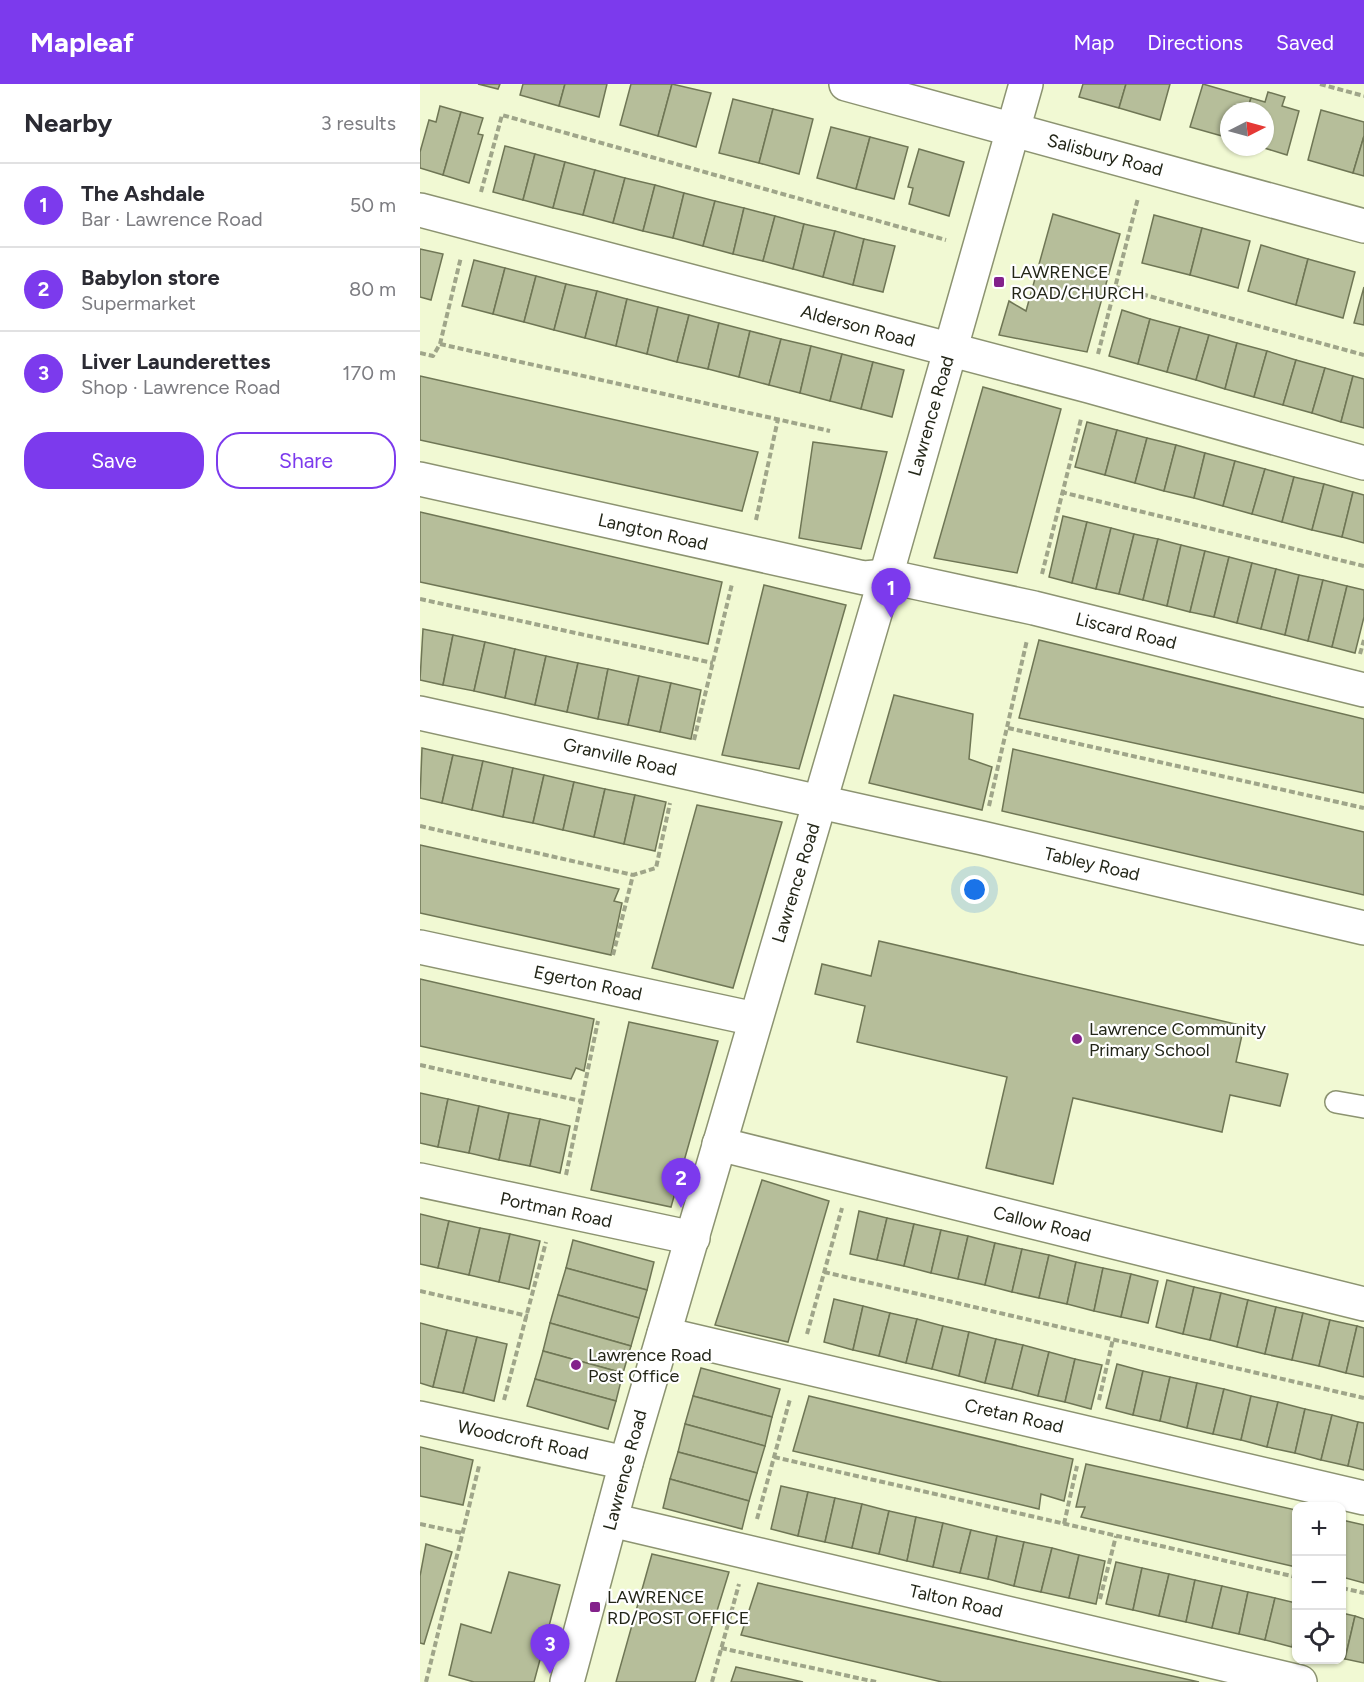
<!DOCTYPE html>
<html lang="en">
<head>
<meta charset="utf-8">
<style>
	:root { --surface:#fff; --page:#f7f7f7; --text:#2b2b33; --muted:#7c7c81; --line:#e1e1e2; --accent:#7c3aed }
	body { margin:0; font-family:Figtree,sans-serif; background:var(--page); color:var(--text) }
	.controls { position:absolute; right:18px; bottom:18px; display:grid; overflow:hidden; border-radius:12px; box-shadow:0 2px 4px #0004 }
	.controls button { width:54px; height:54px; display:grid; place-items:center; padding:0; border:0; border-bottom:2px solid var(--line); background:var(--surface); color:var(--text); font:30px sans-serif }
	.compass { position:absolute; left:800px; top:18px; width:54px; height:54px; border-radius:50%; background:var(--surface); box-shadow:0 2px 4px #0004; rotate:84deg }
	.you { position:absolute; left:555px; top:806px; width:21px; height:21px; margin:-15px; border:4px solid #fff; border-radius:50%; background:#1a73e8; box-shadow:0 0 0 9px #1a73e833 }
	.badge { display:grid; place-items:center; width:39px; height:39px; border-radius:50%; background:var(--accent); color:#fff; font-size:20px; font-weight:700 }
	.pin { position:absolute; translate:-50% -50px; filter:drop-shadow(0 2px 3px #0008) }
	.pin::after { content:''; position:absolute; top:32px; width:21px; height:18px; background:inherit; clip-path:polygon(0 0,100% 0,50% 100%) }
	.list { margin:0; padding:0; list-style:none }
	h2 { display:flex; justify-content:space-between; align-items:center; height:78px; margin:0; padding:0 24px; font-size:26px }
	h2 small { font-size:20px; font-weight:400; color:var(--muted) }
	.list li { display:grid; grid-template-columns:39px 1fr auto; gap:18px; align-items:center; box-sizing:border-box; height:84px; padding:0 24px; border-top:2px solid var(--line) }
	.list b { display:block; font-size:22px; white-space:nowrap }
	.list p { margin:0; font-size:20px; white-space:nowrap; color:var(--muted) }
	.list em { font-size:20px; font-style:normal; color:var(--muted) }
	.actions { display:flex; gap:12px; padding:18px 24px }
	.actions a { flex:1; padding:14px 0; border:2px solid var(--accent); border-radius:24px; text-align:center; font-size:21px; color:var(--accent) }
	.actions .main { background:var(--accent); color:#fff }
	.icon { flex:none; width:33px; height:33px; fill:none; stroke:currentColor; stroke-width:2; stroke-linecap:round; stroke-linejoin:round }
	.map { position:relative; flex:none; width:944px; height:1598px; overflow:hidden }
	header { display:flex; align-items:center; gap:36px; box-sizing:border-box; height:84px; padding:0 30px; background:var(--accent); color:#fff }
	header strong { font-size:28px }
	nav { display:flex; gap:33px; margin-inline-start:auto; font-size:21px }
	main { display:flex }
	aside { flex:1; background:var(--surface) }
	.map>svg:first-child { display:block }
	.building { fill:#b6be9a; stroke:#6f7655; stroke-width:1.5 }
	.lines { fill:none; stroke-linecap:round; stroke-linejoin:round }
	.lane-casing { stroke:#8c9371; stroke-width:24 }
	.street-casing { stroke:#8c9371; stroke-width:36 }
	.path { stroke:#9fa589; stroke-width:4; stroke-dasharray:6 3; stroke-linecap:butt }
	.lane { stroke:#fff; stroke-width:21 }
	.street { stroke:#fff; stroke-width:33 }
	.poi-dot { fill:#83218b; stroke:#fff; stroke-width:2 }
	.labels { text-anchor:middle; dominant-baseline:central; stroke-width:4.5; stroke-linejoin:round; paint-order:stroke }
	.street-label { font-size:18px; fill:#232618; stroke:#fff }
	.poi-label { font-size:18px; fill:#232618; stroke:#fff; text-anchor:start }
</style>
</head>
<body>
<header>
<strong>Mapleaf</strong>
<nav><a>Map</a><a>Directions</a><a>Saved</a></nav>
</header>
<main>
<aside>
<h2>Nearby<small>3 results</small></h2>
<ul class="list">
<li><span class="badge">1</span><div><b>The Ashdale</b><p>Bar · Lawrence Road</p></div><em>50 m</em></li>
<li><span class="badge">2</span><div><b>Babylon store</b><p>Supermarket</p></div><em>80 m</em></li>
<li><span class="badge">3</span><div><b>Liver Launderettes</b><p>Shop · Lawrence Road</p></div><em>170 m</em></li>
</ul>
<div class="actions"><a class="main">Save</a><a>Share</a></div>
</aside>
<div class="map">
<svg width="944" height="1598" viewBox="0 0 944 1598">
	<rect width="100%" height="100%" fill="#f1f9d3"/>
	<g class="building">
		<polygon points="58,0 80,0 78,5"/>
		<polygon points="103,0 145,0 139,22 100,11"/>
		<polygon points="145,0 187,0 179,33 139,22"/>
		<polygon points="211,0 252,0 238,52 200,41"/>
		<polygon points="252,0 291,9 276,63 238,52"/>
		<polygon points="663,0 706,0 699,24 659,13"/>
		<polygon points="706,0 750,0 740,36 699,24"/>
		<polygon points="783,0 831,14 827,27 809,27 809,54 770,43"/>
		<polygon points="848,8 865,13 862,22 879,27 867,71 841,63 845,63 845,27 827,27 831,14 845,18"/>
		<polygon points="313,15 353,25 339,79 299,69"/>
		<polygon points="20,22 41,28 23,91 0,84 0,68 9,36 16,38"/>
		<polygon points="353,25 393,35 379,90 339,79"/>
		<polygon points="901,26 944,38 944,52 933,89 888,76"/>
		<polygon points="41,28 63,34 58,50 63,51 49,99 23,91"/>
		<polygon points="411,43 450,53 436,105 397,94"/>
		<polygon points="944,52 944,92 933,89"/>
		<polygon points="450,53 488,63 474,115 436,105"/>
		<polygon points="85,62 115,70 103,116 73,108"/>
		<polygon points="499,65 544,78 529,132 489,120 493,104 488,103"/>
		<polygon points="115,70 145,78 133,124 103,116"/>
		<polygon points="145,78 175,86 163,131 133,124"/>
		<polygon points="175,86 205,94 193,139 163,131"/>
		<polygon points="205,94 235,101 223,147 193,139"/>
		<polygon points="235,101 264,109 253,154 223,147"/>
		<polygon points="264,109 295,117 283,162 253,154"/>
		<polygon points="295,117 324,124 313,170 283,162"/>
		<polygon points="324,124 355,132 343,177 313,170"/>
		<polygon points="633,130 700,150 667,268 579,251 589,217 606,227"/>
		<polygon points="734,131 782,144 770,191 722,179"/>
		<polygon points="355,132 384,140 373,185 343,177"/>
		<polygon points="384,140 415,147 403,193 373,185"/>
		<polygon points="782,144 830,157 818,204 770,191"/>
		<polygon points="415,147 444,155 433,201 403,193"/>
		<polygon points="444,155 475,162 463,208 433,201"/>
		<polygon points="841,161 888,175 876,221 828,207"/>
		<polygon points="0,165 23,170 11,216 0,213"/>
		<polygon points="888,175 935,188 923,234 876,221"/>
		<polygon points="54,176 85,184 73,230 42,222"/>
		<polygon points="85,184 116,192 104,238 73,230"/>
		<polygon points="116,192 146,200 134,246 104,238"/>
		<polygon points="146,200 177,207 165,254 134,246"/>
		<polygon points="944,203 944,241 934,239"/>
		<polygon points="177,207 207,215 196,262 165,254"/>
		<polygon points="207,215 238,223 227,270 196,262"/>
		<polygon points="238,223 269,231 257,278 227,270"/>
		<polygon points="702,226 730,235 718,280 689,272"/>
		<polygon points="269,231 299,239 288,285 257,278"/>
		<polygon points="730,235 760,243 747,288 718,280"/>
		<polygon points="299,239 330,247 319,293 288,285"/>
		<polygon points="760,243 789,251 776,296 747,288"/>
		<polygon points="330,247 361,255 349,301 319,293"/>
		<polygon points="789,251 817,259 805,305 776,296"/>
		<polygon points="361,255 391,262 380,309 349,301"/>
		<polygon points="817,259 847,267 834,313 805,305"/>
		<polygon points="391,262 422,270 410,317 380,309"/>
		<polygon points="847,267 876,276 863,321 834,313"/>
		<polygon points="422,270 453,278 441,325 410,317"/>
		<polygon points="876,276 905,284 892,329 863,321"/>
		<polygon points="453,278 484,286 472,333 441,325"/>
		<polygon points="905,284 933,292 921,338 892,329"/>
		<polygon points="0,292 338,368 322,427 0,356"/>
		<polygon points="933,292 944,295 944,344 921,338"/>
		<polygon points="563,303 641,325 597,489 514,474"/>
		<polygon points="667,338 697,346 685,391 655,383"/>
		<polygon points="697,346 727,354 715,399 685,391"/>
		<polygon points="727,354 756,361 744,407 715,399"/>
		<polygon points="393,358 467,368 441,465 379,454"/>
		<polygon points="756,361 785,369 774,414 744,407"/>
		<polygon points="785,369 815,377 803,422 774,414"/>
		<polygon points="815,377 845,385 832,430 803,422"/>
		<polygon points="845,385 874,393 862,438 832,430"/>
		<polygon points="874,393 904,400 892,446 862,438"/>
		<polygon points="904,400 933,408 922,453 892,446"/>
		<polygon points="933,408 944,411 944,459 922,453"/>
		<polygon points="0,428 302,498 288,560 0,498"/>
		<polygon points="643,432 667,438 652,499 629,493"/>
		<polygon points="667,438 691,444 676,505 652,499"/>
		<polygon points="691,444 714,450 699,510 676,505"/>
		<polygon points="714,450 738,455 723,516 699,510"/>
		<polygon points="738,455 761,461 747,522 723,516"/>
		<polygon points="761,461 785,467 770,528 747,522"/>
		<polygon points="785,467 809,473 794,533 770,528"/>
		<polygon points="809,473 832,479 817,539 794,533"/>
		<polygon points="832,479 856,485 841,545 817,539"/>
		<polygon points="856,485 879,491 865,551 841,545"/>
		<polygon points="879,491 903,496 888,557 865,551"/>
		<polygon points="903,496 927,502 912,563 888,557"/>
		<polygon points="344,501 426,521 379,685 302,671"/>
		<polygon points="927,502 944,506 944,533 935,569 912,563"/>
		<polygon points="3,545 33,551 23,601 0,596"/>
		<polygon points="33,551 65,558 54,607 23,601"/>
		<polygon points="619,556 944,635 944,709 599,634"/>
		<polygon points="65,558 95,565 85,614 54,607"/>
		<polygon points="95,565 126,572 115,621 85,614"/>
		<polygon points="126,572 158,579 147,628 115,621"/>
		<polygon points="158,579 188,585 178,635 147,628"/>
		<polygon points="188,585 219,592 208,641 178,635"/>
		<polygon points="219,592 251,599 240,648 208,641"/>
		<polygon points="251,599 281,606 271,655 240,648"/>
		<polygon points="474,611 553,630 549,675 572,683 562,726 449,699"/>
		<polygon points="2,664 33,671 22,719 0,714"/>
		<polygon points="593,665 944,748 944,811 582,727"/>
		<polygon points="33,671 63,677 52,726 22,719"/>
		<polygon points="63,677 93,684 83,733 52,726"/>
		<polygon points="93,684 124,691 113,739 83,733"/>
		<polygon points="124,691 154,698 143,746 113,739"/>
		<polygon points="154,698 185,705 174,753 143,746"/>
		<polygon points="185,705 215,711 204,760 174,753"/>
		<polygon points="215,711 246,718 235,767 204,760"/>
		<polygon points="277,721 362,738 313,904 232,884"/>
		<polygon points="0,761 199,805 194,817 202,819 191,871 0,829"/>
		<polygon points="459,857 824,942 816,978 868,990 860,1022 810,1011 802,1048 653,1014 633,1100 566,1084 587,993 437,958 445,922 395,910 402,880 451,892"/>
		<polygon points="0,895 174,935 164,987 156,984 151,995 0,962"/>
		<polygon points="209,938 298,957 251,1123 171,1106"/>
		<polygon points="0,1009 28,1015 18,1063 0,1059"/>
		<polygon points="28,1015 59,1022 49,1069 18,1063"/>
		<polygon points="59,1022 89,1029 79,1076 49,1069"/>
		<polygon points="89,1029 120,1035 110,1082 79,1076"/>
		<polygon points="120,1035 150,1042 140,1089 110,1082"/>
		<polygon points="342,1096 409,1117 368,1258 295,1241"/>
		<polygon points="439,1127 467,1134 457,1176 430,1170"/>
		<polygon points="0,1130 29,1137 18,1184 0,1180"/>
		<polygon points="467,1134 494,1140 484,1182 457,1176"/>
		<polygon points="29,1137 60,1144 49,1191 18,1184"/>
		<polygon points="494,1140 521,1146 511,1189 484,1182"/>
		<polygon points="60,1144 90,1150 79,1198 49,1191"/>
		<polygon points="521,1146 548,1152 538,1195 511,1189"/>
		<polygon points="90,1150 120,1157 109,1205 79,1198"/>
		<polygon points="548,1152 575,1159 565,1201 538,1195"/>
		<polygon points="153,1156 234,1178 227,1206 146,1184"/>
		<polygon points="575,1159 602,1165 592,1208 565,1201"/>
		<polygon points="602,1165 629,1171 619,1214 592,1208"/>
		<polygon points="629,1171 656,1178 647,1220 619,1214"/>
		<polygon points="656,1178 683,1184 674,1227 647,1220"/>
		<polygon points="146,1184 227,1206 219,1234 138,1211"/>
		<polygon points="683,1184 711,1190 701,1233 674,1227"/>
		<polygon points="711,1190 738,1197 728,1239 701,1233"/>
		<polygon points="747,1196 774,1203 763,1250 736,1243"/>
		<polygon points="774,1203 801,1209 790,1256 763,1250"/>
		<polygon points="801,1209 828,1216 817,1263 790,1256"/>
		<polygon points="138,1211 219,1234 211,1262 130,1239"/>
		<polygon points="414,1215 443,1222 433,1266 404,1258"/>
		<polygon points="828,1216 856,1223 845,1270 817,1263"/>
		<polygon points="443,1222 470,1229 459,1272 433,1266"/>
		<polygon points="856,1223 883,1229 872,1276 845,1270"/>
		<polygon points="470,1229 497,1235 486,1279 459,1272"/>
		<polygon points="883,1229 910,1236 899,1282 872,1276"/>
		<polygon points="497,1235 523,1242 512,1285 486,1279"/>
		<polygon points="910,1236 937,1242 926,1289 899,1282"/>
		<polygon points="0,1239 27,1246 13,1303 0,1299"/>
		<polygon points="130,1239 211,1262 203,1289 123,1267"/>
		<polygon points="523,1242 549,1248 539,1292 512,1285"/>
		<polygon points="937,1242 944,1244 944,1293 926,1289"/>
		<polygon points="27,1246 57,1253 43,1309 13,1303"/>
		<polygon points="549,1248 576,1255 565,1299 539,1292"/>
		<polygon points="57,1253 87,1260 74,1317 43,1309"/>
		<polygon points="576,1255 603,1261 592,1305 565,1299"/>
		<polygon points="603,1261 629,1268 618,1312 592,1305"/>
		<polygon points="123,1267 203,1289 196,1317 115,1295"/>
		<polygon points="629,1268 655,1275 645,1318 618,1312"/>
		<polygon points="655,1275 682,1281 671,1325 645,1318"/>
		<polygon points="697,1280 723,1287 713,1331 686,1324"/>
		<polygon points="281,1284 360,1305 352,1333 273,1312"/>
		<polygon points="723,1287 750,1293 740,1337 713,1331"/>
		<polygon points="750,1293 777,1299 767,1344 740,1337"/>
		<polygon points="115,1295 196,1317 188,1345 107,1322"/>
		<polygon points="777,1299 804,1305 793,1350 767,1344"/>
		<polygon points="804,1305 831,1312 821,1356 793,1350"/>
		<polygon points="273,1312 352,1333 345,1362 265,1340"/>
		<polygon points="389,1312 653,1375 644,1417 621,1410 619,1425 373,1367"/>
		<polygon points="831,1312 858,1318 847,1363 821,1356"/>
		<polygon points="858,1318 885,1325 875,1369 847,1363"/>
		<polygon points="885,1325 912,1331 901,1376 875,1369"/>
		<polygon points="912,1331 938,1338 928,1382 901,1376"/>
		<polygon points="938,1338 944,1339 944,1386 928,1382"/>
		<polygon points="265,1340 345,1362 337,1389 258,1368"/>
		<polygon points="0,1363 53,1376 43,1421 0,1412"/>
		<polygon points="258,1368 337,1389 329,1417 250,1395"/>
		<polygon points="666,1380 876,1426 876,1483 661,1433 665,1423 656,1423"/>
		<polygon points="250,1395 329,1417 322,1445 243,1424"/>
		<polygon points="361,1402 388,1408 378,1452 351,1445"/>
		<polygon points="388,1408 415,1414 405,1458 378,1452"/>
		<polygon points="415,1414 442,1420 432,1464 405,1458"/>
		<polygon points="442,1420 469,1427 459,1470 432,1464"/>
		<polygon points="469,1427 496,1433 487,1477 459,1470"/>
		<polygon points="496,1433 523,1439 513,1483 487,1477"/>
		<polygon points="922,1436 944,1441 944,1499 922,1493"/>
		<polygon points="523,1439 551,1446 540,1489 513,1483"/>
		<polygon points="551,1446 577,1452 568,1495 540,1489"/>
		<polygon points="577,1452 604,1458 594,1502 568,1495"/>
		<polygon points="604,1458 632,1464 621,1508 594,1502"/>
		<polygon points="6,1460 32,1468 4,1560 0,1559 0,1492"/>
		<polygon points="632,1464 659,1471 649,1514 621,1508"/>
		<polygon points="232,1470 309,1488 275,1598 196,1598"/>
		<polygon points="659,1471 685,1477 676,1520 649,1514"/>
		<polygon points="696,1478 722,1484 713,1526 686,1520"/>
		<polygon points="722,1484 749,1490 739,1532 713,1526"/>
		<polygon points="89,1488 140,1501 114,1598 54,1598 29,1591 41,1540 71,1549"/>
		<polygon points="749,1490 775,1496 766,1538 739,1532"/>
		<polygon points="775,1496 802,1502 792,1544 766,1538"/>
		<polygon points="338,1499 779,1598 522,1598 321,1551"/>
		<polygon points="802,1502 828,1508 819,1550 792,1544"/>
		<polygon points="828,1508 855,1514 845,1556 819,1550"/>
		<polygon points="855,1514 876,1519 876,1542 872,1563 845,1556"/>
		<polygon points="922,1529 935,1532 925,1575 922,1574"/>
		<polygon points="935,1532 944,1535 944,1579 925,1575"/>
		<polygon points="316,1583 383,1598 311,1598"/>
	</g>
	<g class="lines">
		<g class="lane-casing">
			<polyline id="lane" points="916,1018 944,1023"/>
		</g>
		<g class="street-casing">
			<g id="street">
				<polyline points="426,0 944,142"/>
				<polyline points="0,126 669,302 944,379"/>
				<polyline points="0,395 444,494 466,492 614,524 944,606"/>
				<polyline points="0,629 562,754 944,844"/>
				<polyline points="0,863 335,935"/>
				<polyline points="299,1060 944,1220"/>
				<polyline points="0,1096 273,1154"/>
				<polyline points="244,1250 944,1414"/>
				<polyline points="0,1334 206,1379"/>
				<polyline points="191,1436 880,1598"/>
				<polyline points="147,1598 206,1379 466,492 606,0"/>
			</g>
		</g>
		<g class="path">
			<polyline points="900,0 944,12"/>
			<polyline points="61,108 82,31 526,156"/>
			<polyline points="696,203 944,271"/>
			<polyline points="20,260 410,347"/>
			<polyline points="0,269 13,272 20,260 41,173"/>
			<polyline points="678,270 718,114"/>
			<polyline points="641,408 944,482"/>
			<polyline points="336,436 358,335"/>
			<polyline points="622,490 661,335"/>
			<polyline points="0,515 293,579"/>
			<polyline points="940,570 944,556"/>
			<polyline points="588,644 944,724"/>
			<polyline points="274,656 312,500"/>
			<polyline points="569,722 607,556"/>
			<polyline points="0,742 213,791"/>
			<polyline points="193,871 213,791 236,784 250,719"/>
			<polyline points="0,981 161,1017"/>
			<polyline points="146,1091 178,937"/>
			<polyline points="404,1188 944,1314"/>
			<polyline points="0,1207 108,1232"/>
			<polyline points="387,1250 422,1124"/>
			<polyline points="84,1316 126,1158"/>
			<polyline points="679,1316 693,1255"/>
			<polyline points="354,1373 876,1493"/>
			<polyline points="337,1435 370,1315"/>
			<polyline points="0,1440 42,1449"/>
			<polyline points="644,1440 657,1382"/>
			<polyline points="922,1504 944,1509"/>
			<polyline points="680,1515 696,1452"/>
			<polyline points="301,1564 456,1598"/>
			<polyline points="6,1598 59,1382"/>
			<polyline points="292,1598 319,1500"/>
		</g>
		<use href="#lane" class="lane"/>
		<use href="#street" class="street"/>
	</g>
	<g class="poi-dot">
		<rect x="573" y="192" width="12" height="12" rx="3"/>
		<circle cx="657" cy="955" r="6"/>
		<circle cx="156" cy="1281" r="6"/>
		<rect x="169" y="1517" width="12" height="12" rx="3"/>
	</g>
	<g class="labels">
		<g class="street-label">
			<text transform="translate(685 71) rotate(15)">Salisbury Road</text>
			<text transform="translate(438 242) rotate(15)">Alderson Road</text>
			<text transform="translate(511 332) rotate(-74)">Lawrence Road</text>
			<text transform="translate(233 448) rotate(13)">Langton Road</text>
			<text transform="translate(706 547) rotate(14)">Liscard Road</text>
			<text transform="translate(200 673) rotate(13)">Granville Road</text>
			<text transform="translate(672 780) rotate(13)">Tabley Road</text>
			<text transform="translate(376 799) rotate(-73)">Lawrence Road</text>
			<text transform="translate(168 899) rotate(12)">Egerton Road</text>
			<text transform="translate(136 1126) rotate(12)">Portman Road</text>
			<text transform="translate(622 1140) rotate(14)">Callow Road</text>
			<text transform="translate(594 1332) rotate(13)">Cretan Road</text>
			<text transform="translate(103 1356) rotate(12)">Woodcroft Road</text>
			<text transform="translate(205 1386) rotate(-75)">Lawrence Road</text>
			<text transform="translate(536 1517) rotate(13)">Talton Road</text>
		</g>
		<g class="poi-label">
			<text x="591" y="188">LAWRENCE<tspan x="591" dy="21">ROAD/CHURCH</tspan></text>
			<text x="669" y="945">Lawrence Community<tspan x="669" dy="21">Primary School</tspan></text>
			<text x="168" y="1271">Lawrence Road<tspan x="168" dy="21">Post Office</tspan></text>
			<text x="187" y="1513">LAWRENCE<tspan x="187" dy="21">RD/POST OFFICE</tspan></text>
		</g>
	</g>
</svg>
<div class="controls">
<button>+</button>
<button>−</button>
<button><svg class="icon" aria-label="locate" viewBox="0 0 24 24"><circle cx="12" cy="12" r="6"/><path d="M12 2v4M12 18v4M2 12h4M18 12h4"/></svg></button>
</div>
<svg class="compass" viewBox="-18 -18 36 36"><path d="M0-13l5 13h-10z" fill="#e53935"/><path d="M0 13l5-13h-10z" fill="#7c7c81"/></svg>
<div class="you"></div>
<div class="pin badge" style="left:471px;top:534px">1</div>
<div class="pin badge" style="left:261px;top:1124px">2</div>
<div class="pin badge" style="left:130px;top:1590px">3</div>
</div>
</main>
</body>
</html>
